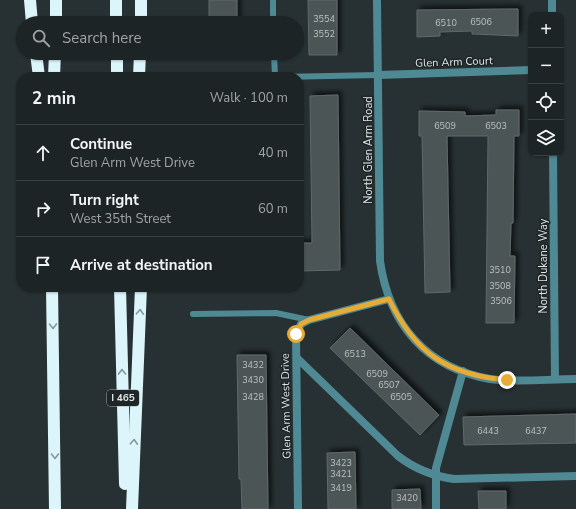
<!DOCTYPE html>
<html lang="en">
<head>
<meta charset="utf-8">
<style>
	:root { --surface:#1d2426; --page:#252c2e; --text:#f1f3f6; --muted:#a0a4a7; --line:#3b4143 }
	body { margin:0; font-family:"Nunito Sans",sans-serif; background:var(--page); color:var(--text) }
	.controls { position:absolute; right:12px; top:12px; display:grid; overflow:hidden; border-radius:8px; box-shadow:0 1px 3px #0004 }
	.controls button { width:36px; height:36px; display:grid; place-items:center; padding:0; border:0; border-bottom:1px solid var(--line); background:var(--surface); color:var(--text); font:20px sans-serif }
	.stop { position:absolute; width:12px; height:12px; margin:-9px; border:3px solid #e7ac36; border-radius:50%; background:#fff }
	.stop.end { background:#e7ac36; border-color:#fff; box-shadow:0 1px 4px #0008 }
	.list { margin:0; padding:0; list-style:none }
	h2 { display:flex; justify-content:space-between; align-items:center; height:52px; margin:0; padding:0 16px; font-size:17px }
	h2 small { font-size:13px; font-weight:400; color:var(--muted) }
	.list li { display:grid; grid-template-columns:26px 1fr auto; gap:12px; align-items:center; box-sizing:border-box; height:56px; padding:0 16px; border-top:1px solid var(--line) }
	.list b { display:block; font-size:15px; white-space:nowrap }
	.list p { margin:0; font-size:13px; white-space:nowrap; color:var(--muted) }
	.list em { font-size:13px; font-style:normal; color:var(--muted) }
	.icon { flex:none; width:22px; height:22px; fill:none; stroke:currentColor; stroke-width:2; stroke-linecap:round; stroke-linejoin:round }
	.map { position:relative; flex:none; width:576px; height:509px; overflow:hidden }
	.search { position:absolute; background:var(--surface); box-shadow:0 1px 3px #0004; left:16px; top:16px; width:288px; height:44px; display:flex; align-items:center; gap:10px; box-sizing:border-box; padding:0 14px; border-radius:22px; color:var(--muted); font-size:15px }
	.panel { position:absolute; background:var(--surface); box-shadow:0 1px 3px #0004; left:16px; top:72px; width:288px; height:220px; border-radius:16px }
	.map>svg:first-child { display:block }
	.building { fill:#4b5456; stroke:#5f696b; filter:url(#shadow) }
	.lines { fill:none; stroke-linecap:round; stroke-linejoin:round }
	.lane { stroke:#4f8994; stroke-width:6 }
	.street { stroke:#4f8994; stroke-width:8 }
	.highway { stroke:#dbf5fa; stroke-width:12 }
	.oneway { stroke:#86989c }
	.route { stroke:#e7ac36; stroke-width:5 }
	.labels { text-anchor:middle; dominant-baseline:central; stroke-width:3; stroke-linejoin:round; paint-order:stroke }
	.number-label { font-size:9px; fill:#bbc1c2 }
	.shield { fill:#1e2628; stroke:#a6acad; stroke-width:1 }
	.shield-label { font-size:10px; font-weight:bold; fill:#e0e5e6 }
	.street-label { font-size:11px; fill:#e0e5e6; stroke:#1e2628 }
</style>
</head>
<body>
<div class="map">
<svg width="576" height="509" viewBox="0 0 576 509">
	<defs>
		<filter id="shadow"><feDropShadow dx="3.5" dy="-3.5" stdDeviation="2" flood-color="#0009"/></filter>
	</defs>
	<rect width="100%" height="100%" fill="#273032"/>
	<g class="building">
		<rect x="209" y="0" width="28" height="23"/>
		<polygon points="308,0 337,0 337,55 309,55"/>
		<polygon points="518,9 518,36 472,34 472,31 440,32 440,36 417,37 417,10"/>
		<polygon points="338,95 340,270 299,271 299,243 312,243 310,96"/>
		<polygon points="496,110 519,110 519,136 514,136 513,223 511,223 510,256 515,256 514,323 486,323 488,136 447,136 450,292 425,293 422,136 419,136 419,111 465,112 465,116 496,115"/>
		<polygon points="350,328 439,415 420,435 330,348"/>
		<polygon points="237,355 266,355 268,509 242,509 241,479 239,479"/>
		<polygon points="576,414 576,443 464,445 463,417"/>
		<polygon points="355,452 356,509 328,509 327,453"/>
		<polygon points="420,489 421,509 392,509 392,490"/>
		<polygon points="478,491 506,491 506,509 479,509"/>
	</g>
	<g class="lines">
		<g class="lane">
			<polyline points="273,0 273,23"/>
			<polyline points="274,53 275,77"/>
			<polyline points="279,77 378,75"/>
			<polyline points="193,314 276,313 309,320"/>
		</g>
		<g class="street">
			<path d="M377 0 380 261C389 324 426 368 490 379 518 383 548 379 576 379"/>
			<polyline points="552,0 552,15"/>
			<polyline points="378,75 531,70"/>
			<polyline points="553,153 555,379"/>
			<path d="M297 358 398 456C415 469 432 476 454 479L576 476"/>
			<polyline points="298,509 296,334 301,324 309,320 389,299"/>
			<polyline points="436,509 436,468 463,371"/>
		</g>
		<g class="highway">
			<polyline points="30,0 32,23"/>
			<polyline points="116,0 116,23"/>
			<polyline points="56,23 56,0"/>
			<polyline points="141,23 141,0"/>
			<polyline points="36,53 39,77"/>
			<polyline points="117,53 117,77"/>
			<polyline points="54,77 55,53"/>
			<polyline points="139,77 140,53"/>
			<polyline points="52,287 55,509"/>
			<polyline points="120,287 125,484"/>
			<polyline points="132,509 141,287"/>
		</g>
	</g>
	<defs><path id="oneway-chevron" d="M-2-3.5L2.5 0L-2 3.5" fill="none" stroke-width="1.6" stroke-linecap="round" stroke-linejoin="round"/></defs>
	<g class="oneway">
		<use href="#oneway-chevron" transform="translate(140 312) rotate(-87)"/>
		<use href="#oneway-chevron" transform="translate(53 326) rotate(89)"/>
		<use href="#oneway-chevron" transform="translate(122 372) rotate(-91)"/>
		<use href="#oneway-chevron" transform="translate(134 442) rotate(-87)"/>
		<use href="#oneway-chevron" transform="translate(55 456) rotate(89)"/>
	</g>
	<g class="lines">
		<path class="route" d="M296 334 301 324 309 320 389 299C415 353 447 375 507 380"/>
	</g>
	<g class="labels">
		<g class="number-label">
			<text x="324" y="19">3554</text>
			<text x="481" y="22">6506</text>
			<text x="446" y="23">6510</text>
			<text x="324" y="34">3552</text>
			<text x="445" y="126">6509</text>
			<text x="496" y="126">6503</text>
			<text x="500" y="270">3510</text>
			<text x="500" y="286">3508</text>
			<text x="501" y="301">3506</text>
			<text x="355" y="354">6513</text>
			<text x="253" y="365">3432</text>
			<text x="377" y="374">6509</text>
			<text x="253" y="380">3430</text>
			<text x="389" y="385">6507</text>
			<text x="253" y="397">3428</text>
			<text x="401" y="397">6505</text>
			<text x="488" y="431">6443</text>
			<text x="536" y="431">6437</text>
			<text x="341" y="463">3423</text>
			<text x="341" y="474">3421</text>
			<text x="341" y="488">3419</text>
			<text x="407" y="498">3420</text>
		</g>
		<rect class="shield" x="107" y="390" width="32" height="16" rx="3"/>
		<g class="shield-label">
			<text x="123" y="398">I 465</text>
		</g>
		<g class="street-label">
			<text transform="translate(454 62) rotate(-2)">Glen Arm Court</text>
			<text transform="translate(368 150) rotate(-90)">North Glen Arm Road</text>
			<text transform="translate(543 266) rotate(-90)">North Dukane Way</text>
			<text transform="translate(286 406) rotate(-91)">Glen Arm West Drive</text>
		</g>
	</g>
</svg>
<div class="controls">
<button>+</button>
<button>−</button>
<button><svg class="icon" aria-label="locate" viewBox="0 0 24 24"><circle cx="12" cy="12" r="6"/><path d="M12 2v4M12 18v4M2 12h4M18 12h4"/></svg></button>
<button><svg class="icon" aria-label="layers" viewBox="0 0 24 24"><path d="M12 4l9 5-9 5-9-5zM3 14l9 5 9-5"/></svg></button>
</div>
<div class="stop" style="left:296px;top:334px"></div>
<div class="stop end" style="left:507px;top:380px"></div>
<div class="search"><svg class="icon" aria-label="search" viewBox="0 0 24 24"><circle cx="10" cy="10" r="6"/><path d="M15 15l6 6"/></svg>Search here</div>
<section class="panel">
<h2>2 min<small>Walk · 100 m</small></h2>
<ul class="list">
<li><svg class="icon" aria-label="ahead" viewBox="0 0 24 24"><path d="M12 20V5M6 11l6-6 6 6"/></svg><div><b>Continue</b><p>Glen Arm West Drive</p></div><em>40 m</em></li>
<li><svg class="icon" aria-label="right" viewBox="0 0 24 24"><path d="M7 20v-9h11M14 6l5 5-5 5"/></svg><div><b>Turn right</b><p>West 35th Street</p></div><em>60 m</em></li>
<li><svg class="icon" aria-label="arrive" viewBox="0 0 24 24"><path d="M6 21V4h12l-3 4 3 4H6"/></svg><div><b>Arrive at destination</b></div></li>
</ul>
</section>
</div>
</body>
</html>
